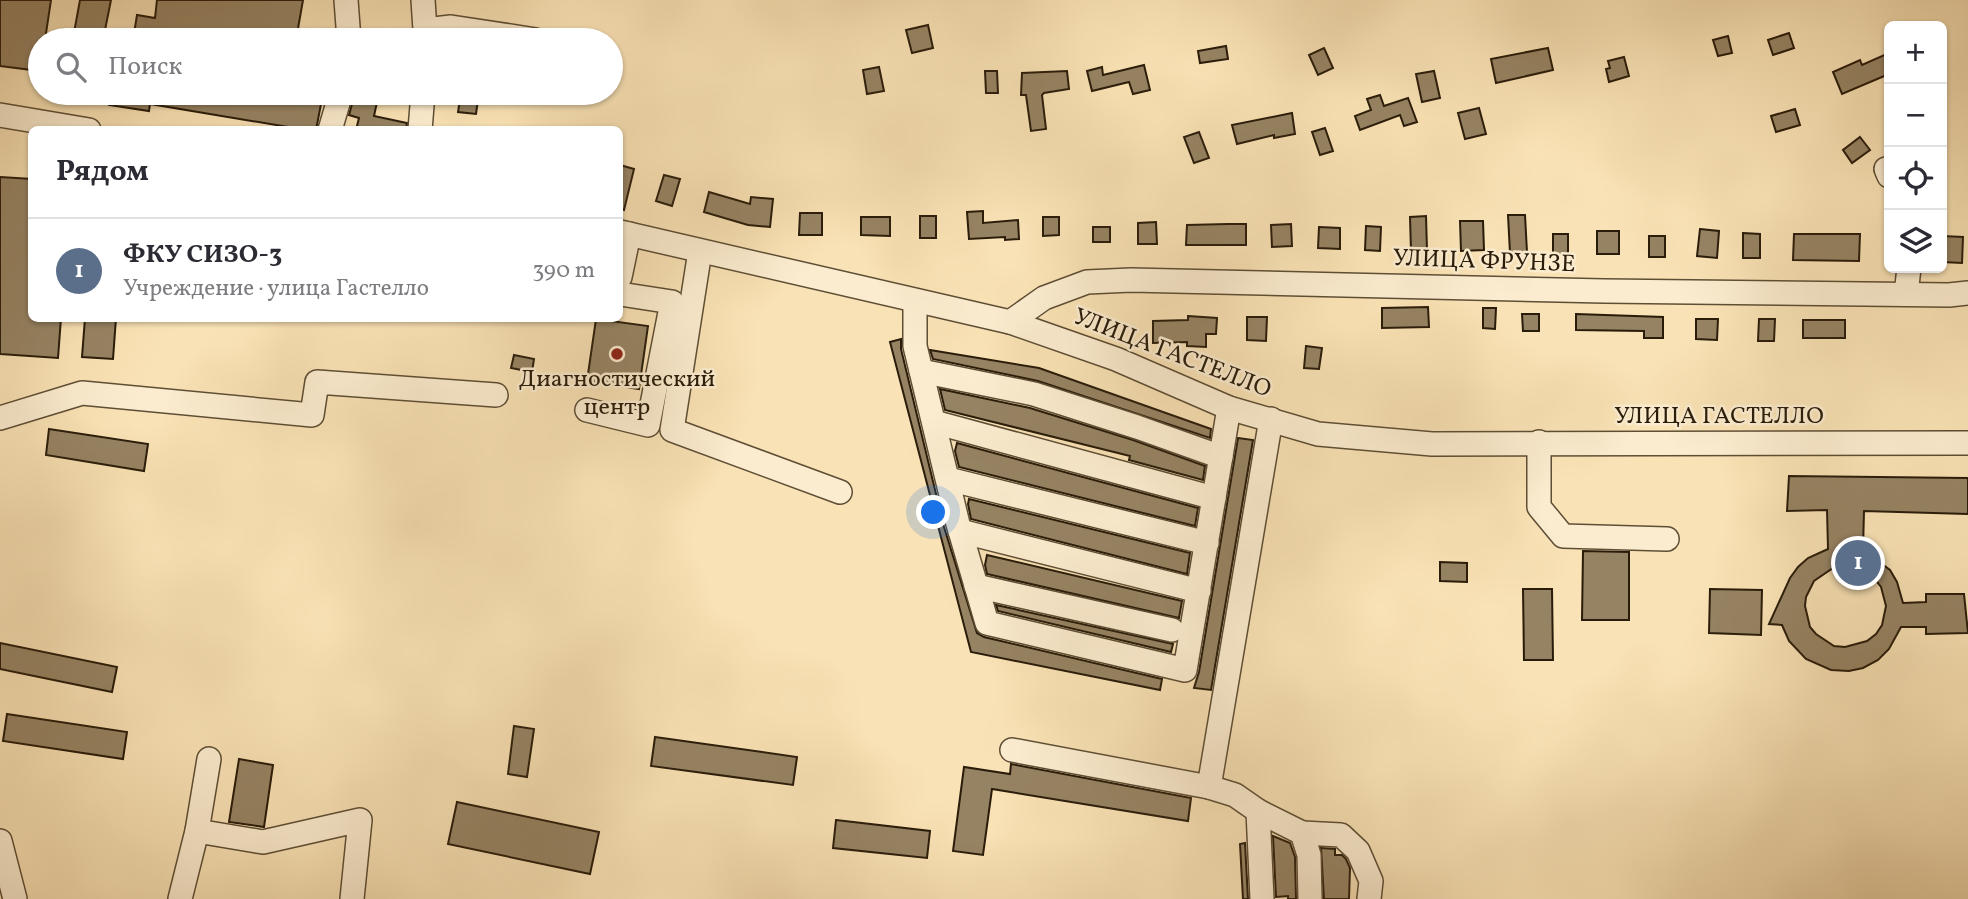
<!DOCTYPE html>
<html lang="ru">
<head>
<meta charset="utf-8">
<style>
	:root { --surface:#fff; --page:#f7f7f7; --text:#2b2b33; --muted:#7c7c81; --line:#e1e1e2; --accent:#2563eb }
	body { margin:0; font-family:Vollkorn,serif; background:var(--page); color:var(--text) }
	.controls { position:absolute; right:21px; top:21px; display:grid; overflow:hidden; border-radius:10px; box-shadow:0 2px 5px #0004 }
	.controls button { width:63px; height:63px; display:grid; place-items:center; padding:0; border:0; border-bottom:2px solid var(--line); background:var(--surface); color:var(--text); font:35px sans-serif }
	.you { position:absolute; left:934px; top:513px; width:24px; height:24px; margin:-18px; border:5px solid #fff; border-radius:50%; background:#1a73e8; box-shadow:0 0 0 10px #1a73e833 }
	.badge { display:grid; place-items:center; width:46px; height:46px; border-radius:50%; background:var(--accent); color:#fff; font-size:23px; font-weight:700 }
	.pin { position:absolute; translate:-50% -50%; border:4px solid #fff; box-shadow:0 2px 7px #0006 }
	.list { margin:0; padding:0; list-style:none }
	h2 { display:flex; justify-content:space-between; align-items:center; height:91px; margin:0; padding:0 28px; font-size:30px }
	h2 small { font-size:23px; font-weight:400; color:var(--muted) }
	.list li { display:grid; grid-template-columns:46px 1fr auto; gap:21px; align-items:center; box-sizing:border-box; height:105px; padding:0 28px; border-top:2px solid var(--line) }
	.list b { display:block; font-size:26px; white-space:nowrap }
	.list p { margin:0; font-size:23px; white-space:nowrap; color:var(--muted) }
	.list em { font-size:23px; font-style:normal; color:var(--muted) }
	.icon { flex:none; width:38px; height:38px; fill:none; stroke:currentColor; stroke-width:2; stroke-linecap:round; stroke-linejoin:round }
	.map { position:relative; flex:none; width:1968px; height:899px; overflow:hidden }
	.search { position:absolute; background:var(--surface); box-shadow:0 2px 5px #0004; left:28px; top:28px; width:595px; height:77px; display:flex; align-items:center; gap:18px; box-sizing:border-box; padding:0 24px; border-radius:38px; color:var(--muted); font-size:26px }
	.panel { position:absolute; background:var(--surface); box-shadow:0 2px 5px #0004; left:28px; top:126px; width:595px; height:196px; border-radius:10px }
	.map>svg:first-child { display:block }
	.building { fill:#968363; stroke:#2a1c0a; stroke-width:2; fill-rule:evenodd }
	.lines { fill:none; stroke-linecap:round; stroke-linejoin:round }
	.minor-casing { stroke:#5e4e35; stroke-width:26 }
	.minor { stroke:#fbeccf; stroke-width:23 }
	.poi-dot { fill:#8f2418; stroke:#fbeccf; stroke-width:2.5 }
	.labels { text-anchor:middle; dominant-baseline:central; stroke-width:5; stroke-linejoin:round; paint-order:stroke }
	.street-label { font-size:24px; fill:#2a1c0a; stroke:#fbeccf }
	.poi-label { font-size:24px; fill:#2a1c0a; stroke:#fbeccf }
</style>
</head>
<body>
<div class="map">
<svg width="1968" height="899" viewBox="0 0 1968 899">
	<rect width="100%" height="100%" fill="#f9e2b5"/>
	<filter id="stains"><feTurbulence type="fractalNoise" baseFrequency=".00286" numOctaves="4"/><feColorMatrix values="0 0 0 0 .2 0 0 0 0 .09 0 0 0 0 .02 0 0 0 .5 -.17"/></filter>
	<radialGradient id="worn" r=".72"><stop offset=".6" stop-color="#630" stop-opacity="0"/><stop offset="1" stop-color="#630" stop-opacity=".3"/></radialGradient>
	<g class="building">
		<polygon points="0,0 51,0 45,40 40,40 40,71 0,66"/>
		<polygon points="80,0 111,0 103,40 73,38"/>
		<polygon points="157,0 303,0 296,40 133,40 137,15 155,18"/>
		<polygon points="928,25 933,48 912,53 906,30"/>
		<polygon points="1789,33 1794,48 1773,55 1768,40"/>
		<polygon points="1728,36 1732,53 1718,56 1713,40"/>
		<polygon points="1226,46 1228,59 1200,63 1198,51"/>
		<polygon points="1324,48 1333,68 1318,75 1309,55"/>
		<polygon points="1548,48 1553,70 1496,83 1491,59"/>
		<polygon points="1889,53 1889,74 1842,94 1833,72 1860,60 1862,65"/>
		<polygon points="1624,57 1629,76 1609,82 1606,69 1610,68 1608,61"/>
		<polygon points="1144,65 1150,90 1133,94 1129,82 1092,91 1087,71 1102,67 1103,75"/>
		<polygon points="879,67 884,91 867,94 863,70"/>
		<polygon points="985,71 997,71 998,93 986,93"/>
		<polygon points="1067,71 1069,89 1044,93 1042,95 1046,129 1031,131 1026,95 1021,95 1022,73"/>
		<polygon points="1434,71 1440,98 1422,102 1416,74"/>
		<polygon points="111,93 284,93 322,99 316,130 306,130 150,104 149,111 109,105"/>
		<polygon points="355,93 379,93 374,116 407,123 406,130 356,130 359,118 349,115"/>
		<polygon points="461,93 479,93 476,114 458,112"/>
		<polygon points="1380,95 1384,106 1408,98 1417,122 1404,126 1400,115 1360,130 1355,116 1371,110 1367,99"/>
		<polygon points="1479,108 1486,134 1465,139 1458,113"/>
		<polygon points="1795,109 1800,125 1776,132 1771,116"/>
		<polygon points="1292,113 1295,134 1274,138 1274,135 1237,144 1232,125"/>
		<polygon points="1325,128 1333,151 1320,155 1312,132"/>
		<polygon points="1199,132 1209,158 1194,163 1184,137"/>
		<polygon points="1860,137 1870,150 1852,163 1843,150"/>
		<polygon points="620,165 634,169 624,210 620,209"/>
		<polygon points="664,175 680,179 672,206 656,201"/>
		<polygon points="0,177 32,179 32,318 61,318 58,358 0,354"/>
		<polygon points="709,192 750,204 751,197 773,199 770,227 748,225 704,212"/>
		<polygon points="983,211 983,223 1018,220 1019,239 1005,240 1005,237 969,239 967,212"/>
		<polygon points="800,213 822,213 822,235 799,235"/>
		<polygon points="1508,215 1525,215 1527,252 1510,253"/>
		<rect x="920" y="216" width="16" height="22"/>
		<polygon points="1426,216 1427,250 1411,251 1410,217"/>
		<polygon points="861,217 890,217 890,236 861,235"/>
		<polygon points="1043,217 1059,217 1059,235 1043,236"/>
		<polygon points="1460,221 1483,221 1484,250 1461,251"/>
		<polygon points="1156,222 1157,244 1138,244 1138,223"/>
		<polygon points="1228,224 1246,224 1246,245 1186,245 1187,225"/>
		<polygon points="1291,224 1292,246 1272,247 1271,225"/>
		<polygon points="1366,226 1381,227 1380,251 1365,250"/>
		<rect x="1093" y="227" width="17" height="15"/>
		<polygon points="1319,227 1340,228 1340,249 1318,248"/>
		<polygon points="1700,229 1719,231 1717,258 1697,256"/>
		<rect x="1597" y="231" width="22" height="23"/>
		<polygon points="1743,233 1760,234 1760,258 1743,258"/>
		<rect x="1553" y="234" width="15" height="22"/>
		<polygon points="1794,234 1860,234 1859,261 1793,260"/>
		<rect x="1649" y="236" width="16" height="21"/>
		<polygon points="1942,236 1963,237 1962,263 1942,262"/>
		<polygon points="1428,307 1429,327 1382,328 1382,308"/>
		<polygon points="1483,308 1496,308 1495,329 1483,328"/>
		<polygon points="1522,314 1539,314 1539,331 1523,331"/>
		<polygon points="1576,314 1663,317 1663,338 1644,338 1644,331 1576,330"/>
		<polygon points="1188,316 1217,318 1216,334 1206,334 1206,347 1187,346 1187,342 1153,343 1153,321 1188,320"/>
		<polygon points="1247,317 1267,317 1266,341 1247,340"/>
		<polygon points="85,318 116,318 113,359 82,357"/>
		<polygon points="596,319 648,326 639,389 587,381"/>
		<polygon points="1696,319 1718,319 1717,340 1696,339"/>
		<polygon points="1759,319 1775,319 1774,341 1758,341"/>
		<rect x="1803" y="320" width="42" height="18"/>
		<polygon points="901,339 901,349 944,527 977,633 984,637 1162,679 1160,690 971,652 890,342"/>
		<polygon points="1306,346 1322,348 1319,369 1304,368"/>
		<polygon points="930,350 1039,368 1211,429 1210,438 1038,381 933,359"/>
		<polygon points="514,355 534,359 532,372 511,368"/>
		<polygon points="940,389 1030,408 1133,440 1205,466 1203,480 1129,460 1130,456 945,410"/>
		<polygon points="49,429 148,444 144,471 46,455"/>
		<polygon points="1238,438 1253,440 1211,690 1194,688 1199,672"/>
		<polygon points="957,443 1198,508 1195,526 959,467 955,451"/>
		<path d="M1789 476 1968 478V514L1864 511 1863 550 1890 570 1897 582 1903 603 1926 602V594H1964L1968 633 1926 634V627H1901L1889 649 1878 660 1863 668 1849 671 1831 670 1806 659 1789 641 1782 625 1769 624 1790 578 1798 567 1808 558 1828 549 1827 510 1787 511ZM1845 567 1857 568 1874 578 1881 587 1886 606 1882 625 1876 634 1867 641 1845 647 1834 646 1816 634 1810 627 1805 606 1806 597 1814 581 1833 568Z"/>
		<polygon points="969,499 1190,553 1187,574 971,519 968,504"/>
		<polygon points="1583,551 1629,552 1629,620 1582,620"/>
		<polygon points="987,555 1182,601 1179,618 987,574 985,565"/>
		<polygon points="1440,562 1467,563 1467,582 1440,581"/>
		<polygon points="1523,589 1552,589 1553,660 1524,660"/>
		<polygon points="1710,589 1762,590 1761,635 1709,633"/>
		<polygon points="996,605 1173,644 1171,652 998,611"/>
		<polygon points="0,643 117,667 112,692 0,669"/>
		<polygon points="7,714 127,732 123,759 3,741"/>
		<polygon points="514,726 534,729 527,777 508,774"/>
		<polygon points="655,737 797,757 793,785 651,766"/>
		<polygon points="239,759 273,765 264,827 229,822"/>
		<polygon points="1011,764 1191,798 1188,821 992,789 983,855 953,851 964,767 1010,774"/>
		<polygon points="457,802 599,832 590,874 448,844"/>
		<polygon points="836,820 930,831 927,858 833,848"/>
		<polygon points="1273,836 1290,843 1295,857 1296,899 1288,899 1288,896 1276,897"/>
		<polygon points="1245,843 1248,899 1243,899 1240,844"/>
		<polygon points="1321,848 1335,849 1335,855 1342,855 1346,859 1350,868 1349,899 1324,899"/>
	</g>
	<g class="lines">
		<g class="minor-casing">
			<g id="minor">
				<polyline points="346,0 349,40"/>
				<polyline points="423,0 425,30 451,27 536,40"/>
				<polyline points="0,115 89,130"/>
				<polyline points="330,130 341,93"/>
				<polyline points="420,130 423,93"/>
				<polyline points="1886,169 1889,176"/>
				<polyline points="620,232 1010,322 1116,359 1229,408 1318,434 1432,444 1968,443"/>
				<polyline points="700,251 672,430 840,492"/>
				<polyline points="620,277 629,234"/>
				<polyline points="1906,294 1909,268"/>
				<polyline points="915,301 915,346 958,524 987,623 1185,670 1229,408"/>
				<polyline points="1010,322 1044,298 1087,282 1131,280 1604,291 1949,295 1968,293"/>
				<polyline points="921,371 1034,394 1137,427 1221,457"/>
				<polyline points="587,410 648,425 672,302 620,294"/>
				<polyline points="0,418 82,393 312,415 317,382 496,395"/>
				<polyline points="934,422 1214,498"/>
				<polyline points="1539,442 1539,507 1563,536 1667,539"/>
				<polyline points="948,479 1207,543"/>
				<polyline points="960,531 1199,591"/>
				<polyline points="976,586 1172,630"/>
				<polyline points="1012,750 1209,787 1271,419"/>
				<polyline points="209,759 197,831 263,842 360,820 352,899"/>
				<polyline points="1209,787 1235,795 1258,811 1262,899"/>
				<polyline points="1258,811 1302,833 1309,855 1310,899"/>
				<polyline points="1302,833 1341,835 1358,851 1371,881 1369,899"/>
				<polyline points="0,841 15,899"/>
				<polyline points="180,899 197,831"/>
			</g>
		</g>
		<use href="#minor" class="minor"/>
	</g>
	<circle class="poi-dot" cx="617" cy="354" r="7"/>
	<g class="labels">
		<g class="street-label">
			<text transform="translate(1484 262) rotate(2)">УЛИЦА ФРУНЗЕ</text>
			<text transform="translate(1172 354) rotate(21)">УЛИЦА ГАСТЕЛЛО</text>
			<text x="1719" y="417">УЛИЦА ГАСТЕЛЛО</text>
		</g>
		<g class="poi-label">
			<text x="617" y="380">Диагностический<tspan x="617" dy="28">центр</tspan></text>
		</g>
	</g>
	<rect width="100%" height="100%" filter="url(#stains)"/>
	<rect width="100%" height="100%" fill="url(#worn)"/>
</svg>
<div class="controls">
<button>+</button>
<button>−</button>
<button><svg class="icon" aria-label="locate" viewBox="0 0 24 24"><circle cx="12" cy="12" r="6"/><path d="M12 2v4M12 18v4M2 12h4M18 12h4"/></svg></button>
<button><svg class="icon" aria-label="layers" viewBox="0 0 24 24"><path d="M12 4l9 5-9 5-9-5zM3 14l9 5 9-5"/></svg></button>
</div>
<div class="you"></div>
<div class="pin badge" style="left:1858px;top:563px;background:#5c6f8a">1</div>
<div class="search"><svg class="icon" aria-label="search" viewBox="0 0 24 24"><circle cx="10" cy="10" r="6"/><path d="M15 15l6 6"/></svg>Поиск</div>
<section class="panel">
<h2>Рядом<small></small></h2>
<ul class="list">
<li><span class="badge" style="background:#5c6f8a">1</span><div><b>ФКУ СИЗО-3</b><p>Учреждение · улица Гастелло</p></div><em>390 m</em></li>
</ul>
</section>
</div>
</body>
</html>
